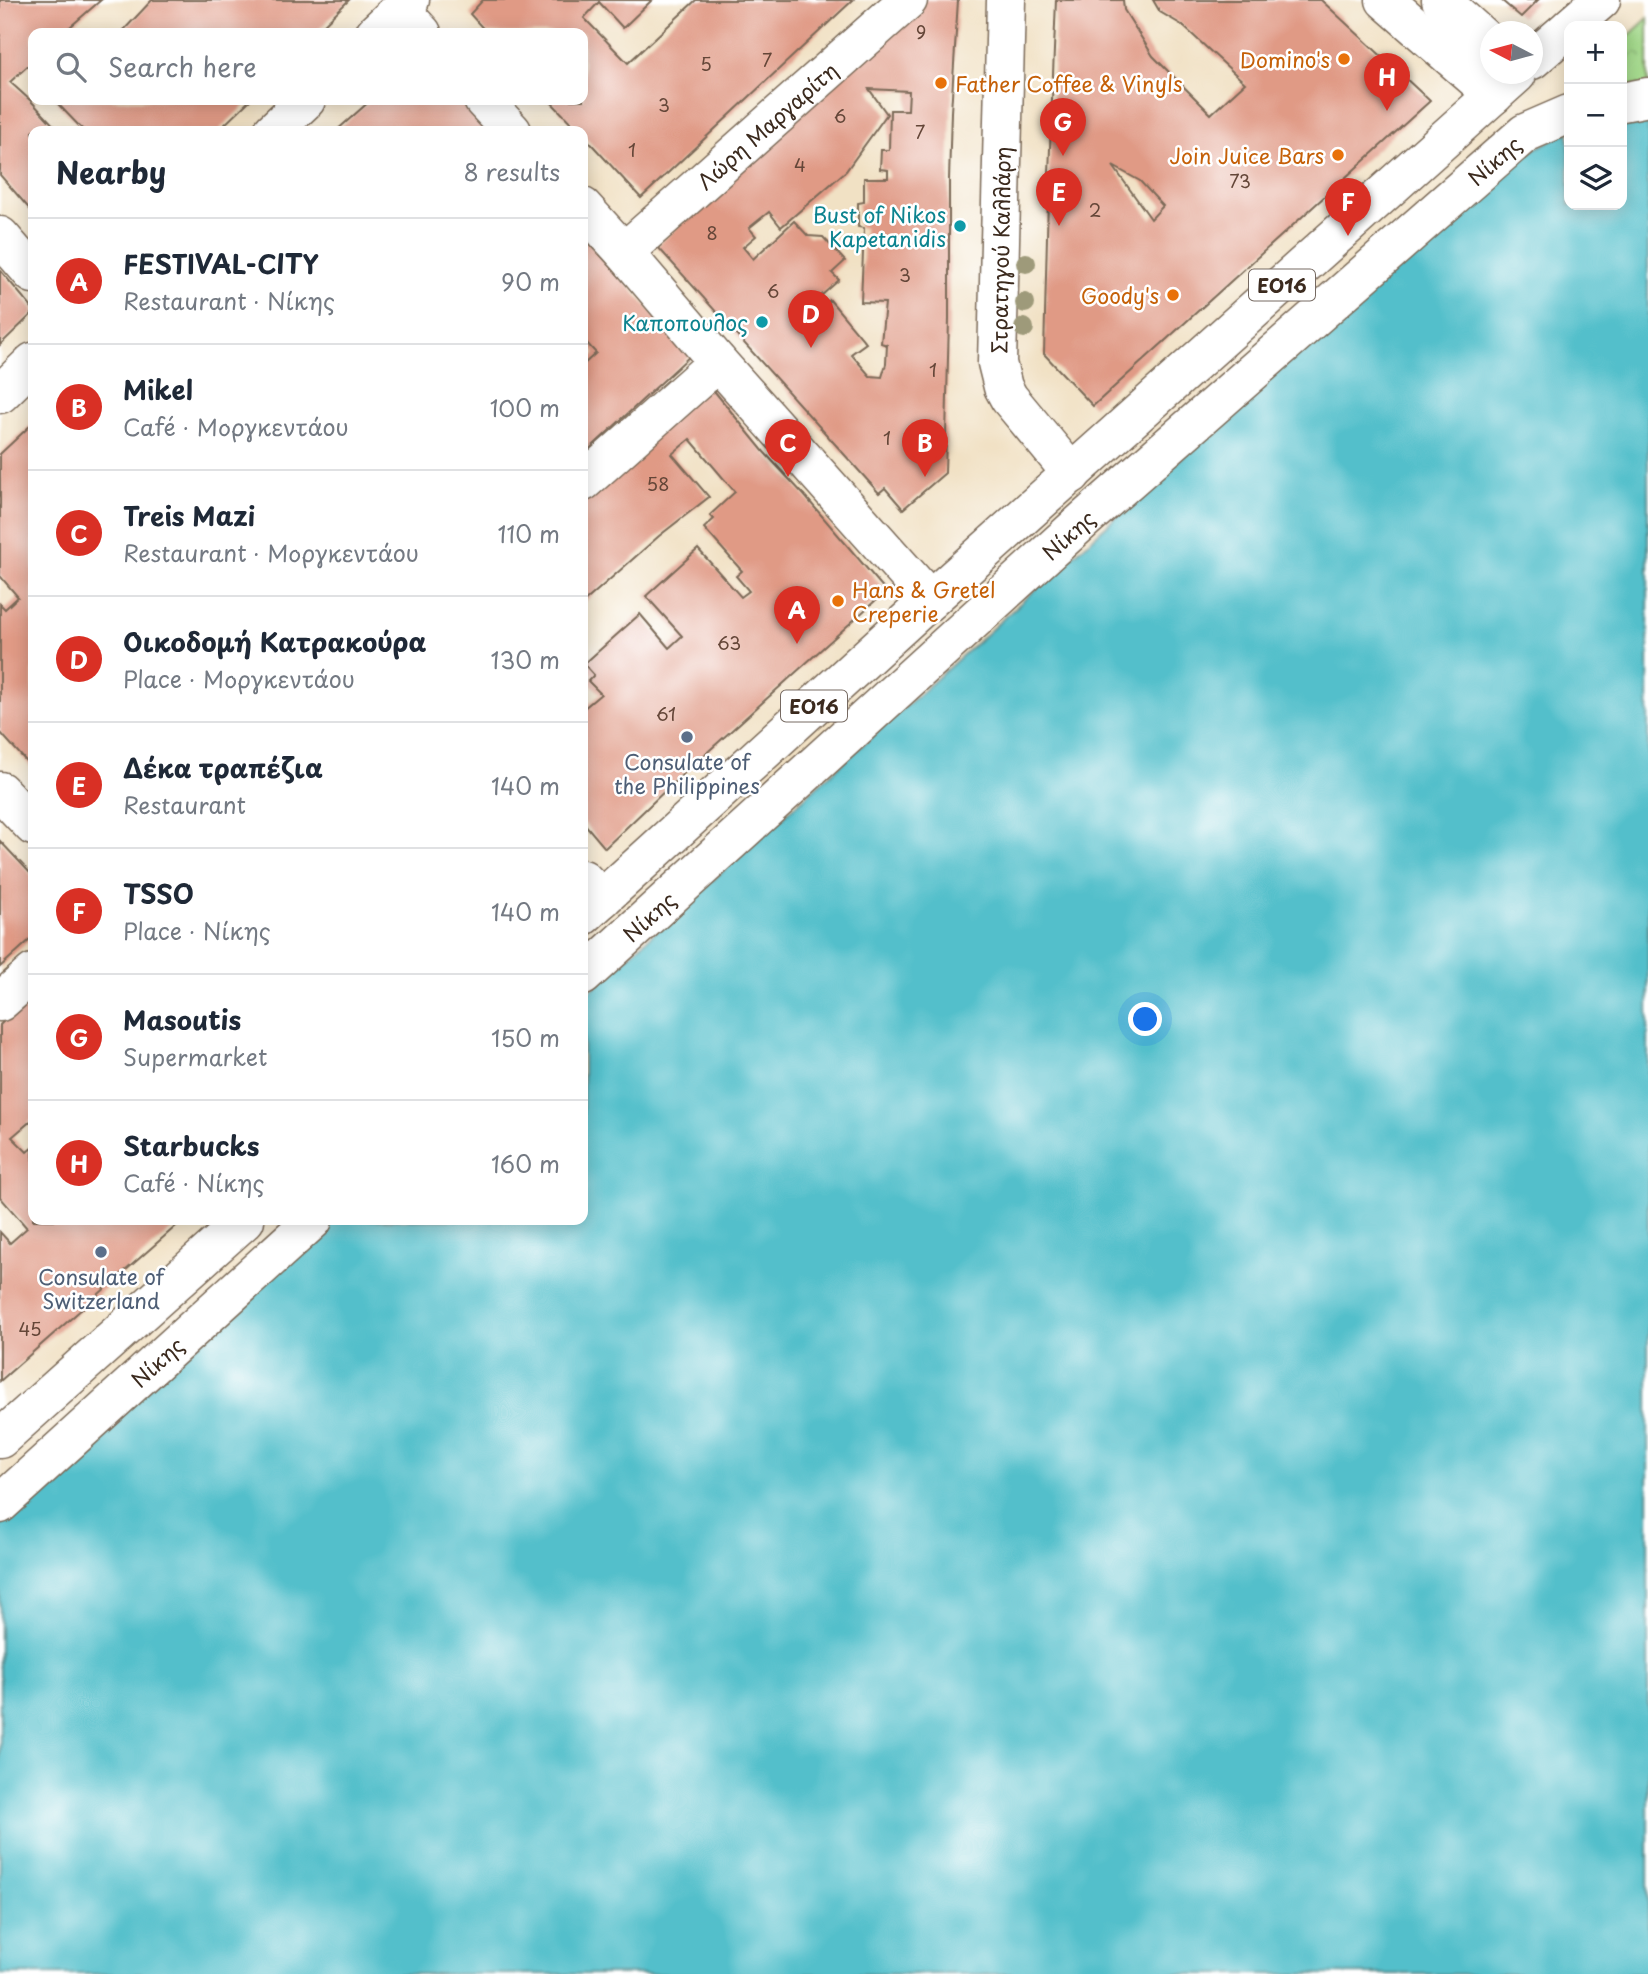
<!DOCTYPE html>
<html lang="en">
<head>
<meta charset="utf-8">
<style>
	:root { --surface:#fff; --page:#f2f2f3; --text:#1f2937; --muted:#747a83; --line:#e0e1e3; --accent:#d93025 }
	body { margin:0; font-family:"Playpen Sans",sans-serif; background:var(--page); color:var(--text) }
	.controls { position:absolute; right:21px; top:21px; display:grid; overflow:hidden; border-radius:14px; box-shadow:0 4px 18px #0003 }
	.controls button { width:63px; height:63px; display:grid; place-items:center; padding:0; border:0; border-bottom:2px solid var(--line); background:var(--surface); color:var(--text); font:35px sans-serif }
	.compass { position:absolute; left:1480px; top:21px; width:63px; height:63px; border-radius:50%; background:var(--surface); box-shadow:0 4px 18px #0003; rotate:276deg }
	.you { position:absolute; left:1146px; top:1020px; width:24px; height:24px; margin:-18px; border:5px solid #fff; border-radius:50%; background:#1a73e8; box-shadow:0 0 0 10px #1a73e833 }
	.badge { display:grid; place-items:center; width:46px; height:46px; border-radius:50%; background:var(--accent); color:#fff; font-size:23px; font-weight:700 }
	.pin { position:absolute; translate:-50% -58px; filter:drop-shadow(0 2px 4px #0008) }
	.pin::after { content:''; position:absolute; top:37px; width:24px; height:21px; background:inherit; clip-path:polygon(0 0,100% 0,50% 100%) }
	.list { margin:0; padding:0; list-style:none }
	h2 { display:flex; justify-content:space-between; align-items:center; height:91px; margin:0; padding:0 28px; font-size:30px }
	h2 small { font-size:23px; font-weight:400; color:var(--muted) }
	.list li { display:grid; grid-template-columns:46px 1fr auto; gap:21px; align-items:center; box-sizing:border-box; height:126px; padding:0 28px; border-top:2px solid var(--line) }
	.list b { display:block; font-size:26px; white-space:nowrap }
	.list p { margin:0; font-size:23px; white-space:nowrap; color:var(--muted) }
	.list em { font-size:23px; font-style:normal; color:var(--muted) }
	.icon { flex:none; width:38px; height:38px; fill:none; stroke:currentColor; stroke-width:2; stroke-linecap:round; stroke-linejoin:round }
	.map { position:relative; flex:none; width:1648px; height:1974px; overflow:hidden }
	.search { position:absolute; background:var(--surface); box-shadow:0 4px 18px #0003; left:28px; top:28px; width:560px; height:77px; display:flex; align-items:center; gap:18px; box-sizing:border-box; padding:0 24px; border-radius:14px; color:var(--muted); font-size:26px }
	.panel { position:absolute; background:var(--surface); box-shadow:0 4px 18px #0003; left:28px; top:126px; width:560px; height:1099px; border-radius:14px }
	.map>svg:first-child { display:block }
	.park { fill:url(#park-crowns); stroke:#6f8254; stroke-width:2 }
	.water { fill:#52bfcb; stroke:#467474; stroke-width:2 }
	.building { fill:#e09a85; fill-rule:evenodd }
	.lines { fill:none; stroke-linecap:round; stroke-linejoin:round }
	.minor-casing { stroke:#7b6a58; stroke-width:41 }
	.major-casing { stroke:#7b6a58; stroke-width:41 }
	.minor { stroke:#fff; stroke-width:38 }
	.major { stroke:#fff; stroke-width:38 }
	.tree { fill:#9e9a7a }
	.food-dot { fill:#e8710a; stroke:#fff; stroke-width:2.5 }
	.culture-dot { fill:#0f9aa8; stroke:#fff; stroke-width:2.5 }
	.service-dot { fill:#5c6f8a; stroke:#fff; stroke-width:2.5 }
	.labels { text-anchor:middle; dominant-baseline:central; stroke-width:5; stroke-linejoin:round; paint-order:stroke }
	.number-label { font-size:18px; fill:#644638 }
	.shield { fill:#fff; stroke:#766a62; stroke-width:2 }
	.shield-label { font-size:19px; font-weight:bold; fill:#3b2a1e }
	.food-label { font-size:21px; fill:#c56008; stroke:#fff; text-anchor:end }
	.street-label { font-size:21px; fill:#3b2a1e; stroke:#fff }
	.culture-label { font-size:21px; fill:#0d838f; stroke:#fff; text-anchor:end }
	.service-label { font-size:21px; fill:#4e5e75; stroke:#fff }
</style>
</head>
<body>
<div class="map">
<svg width="1648" height="1974" viewBox="0 0 1648 1974">
	<defs>
		<pattern id="park-crowns" width="20" height="18" patternUnits="userSpaceOnUse" patternTransform="scale(1.75)"><rect width="20" height="18" fill="#a3d98a"/><path d="M2 6a3 3 0 1 1 6 0M12 15a3 3 0 1 1 6 0" fill="none" stroke="#8dba77"/></pattern>
	</defs>
	<rect width="100%" height="100%" fill="#fff"/>
	<filter id="ink" filterUnits="userSpaceOnUse"><feTurbulence type="fractalNoise" baseFrequency=".0143" numOctaves="2"/><feDisplacementMap in="SourceGraphic" scale="14" xChannelSelector="R" yChannelSelector="G"/><feConvolveMatrix kernelMatrix="1 2 1 2 8 2 1 2 1" color-interpolation-filters="sRGB"/></filter>
	<filter id="wash" filterUnits="userSpaceOnUse"><feTurbulence type="fractalNoise" baseFrequency=".00686" numOctaves="4" result="noise"/><feDisplacementMap in="SourceGraphic" scale="28" xChannelSelector="R" yChannelSelector="G"/><feGaussianBlur stdDeviation="1.57" result="paint"/><feColorMatrix in="noise" values="0 0 0 0 0 0 0 0 0 0 0 0 0 0 0 0 0 1.4 0 .05"/><feComposite in="paint" operator="in"/></filter>
	<g filter="url(#wash)">
		<rect width="100%" height="100%" fill="#f1e1c4"/>
		<polygon class="park" points="1648,18 1648,112 1622,116 1622,42"/>
		<polygon class="water" points="1648,112 1648,1974 0,1974 0,1521 335,1220 583,1220 583,997 1510,162 1569,131 1569,205 1622,205 1622,116"/>
		<g id="blocks">
			<g class="building">
				<polygon points="0,0 101,0 63,33 33,33 33,61 10,82 31,101 59,131 33,131 33,213 0,175"/>
				<polygon points="152,0 349,0 315,33 121,33"/>
				<polygon points="483,0 652,0 623,28 599,2 584,18 628,63 696,0 853,0 641,198 583,135 583,131 579,131 549,100 583,100 583,33 487,33 470,14"/>
				<path d="M922 0H958L951 112 949 180V319L945 473 903 509 885 488 879 493 657 246ZM869 89 909 91 908 110H890L889 150H881L880 169 888 170V178H864V202L858 203V227L864 228 861 302 885 303 881 343 887 345 886 364 882 377 870 376 851 354 866 343 830 300 810 318 804 311 839 280 832 273 845 261 823 237 808 236 794 221 753 259 743 247 756 236 749 228 769 212 781 227 846 171 887 114Z"/>
				<path d="M1056 0H1123L1124 10 1153 56 1211 114 1245 83 1182 25 1160 12 1153 0H1321L1430 101 1093 406 1044 354 1048 198ZM1113 166 1140 181 1163 206 1151 219Z"/>
				<polygon points="1501,0 1538,0 1521,17"/>
				<polygon points="60,100 250,100 218,131 84,131 57,103"/>
				<polygon points="371,100 459,100 487,131 336,131"/>
				<polygon points="583,236 691,355 583,455 583,365 596,353 583,339"/>
				<polygon points="0,270 33,309 33,313 0,345"/>
				<polygon points="706,381 764,452 804,495 886,591 670,786 605,848 583,822 583,709 601,694 588,681 594,675 584,664 640,614 669,648 682,636 646,596 698,549 741,597 749,591 736,576 742,571 704,528 714,519 710,515 735,492 690,439 672,454 709,497 659,536 583,603 583,490"/>
				<polygon points="33,423 33,769 0,732 0,604 5,609 18,597 0,576 0,454"/>
				<polygon points="0,841 33,876 33,937 0,967"/>
				<polygon points="33,992 33,1119 12,1137 27,1152 33,1147 33,1220 183,1220 0,1381 0,1232 10,1243 27,1228 0,1197 0,1025"/>
			</g>
		</g>
	</g>
	<g filter="url(#ink)">
		<use href="#blocks" fill-opacity="0" stroke="#7b6a58" stroke-width="2"/>
		<g class="lines">
			<g class="minor-casing">
				<g id="minor">
					<polyline points="1006,0 997,363 1003,387 1009,398 1072,474"/>
					<polyline points="1385,0 1494,95"/>
					<polyline points="1441,0 1490,44"/>
					<polyline points="400,9 422,33"/>
					<polyline points="483,100 512,131"/>
					<polyline points="1622,102 1648,97"/>
					<polyline points="583,207 624,252 718,362 930,600"/>
					<polyline points="0,236 33,274"/>
					<path id="s1" d="M624 252 908 0"/>
					<polyline points="583,482 718,362"/>
					<polyline points="0,791 33,826"/>
					<polyline points="583,879 602,899"/>
					<path id="s2" d="M583 976 1085 519 1525 133 1569 114"/>
					<polyline points="0,1002 33,973"/>
					<path id="s3" d="M0 1504 313 1220"/>
				</g>
			</g>
			<g class="major-casing">
				<g id="major">
					<polyline points="1571,26 1601,0"/>
					<polyline points="375,33 410,0"/>
					<polyline points="1532,60 1569,28"/>
					<polyline points="273,131 306,100"/>
					<polyline points="0,394 33,362"/>
					<polyline points="583,916 930,600 1517,74"/>
					<polyline points="0,1439 245,1220"/>
				</g>
			</g>
			<use href="#minor" class="minor"/>
			<use href="#major" class="major"/>
		</g>
		<g class="tree">
			<circle cx="1026" cy="263" r="10"/>
			<circle cx="1025" cy="303" r="10"/>
			<circle cx="1024" cy="328" r="10"/>
		</g>
	</g>
	<g class="food-dot">
		<circle cx="1344" cy="59" r="7"/>
		<circle cx="941" cy="83" r="7"/>
		<circle cx="1338" cy="155" r="7"/>
		<circle cx="1173" cy="295" r="7"/>
		<circle cx="838" cy="601" r="7"/>
	</g>
	<g class="culture-dot">
		<circle cx="960" cy="226" r="7"/>
		<circle cx="762" cy="322" r="7"/>
	</g>
	<g class="service-dot">
		<circle cx="687" cy="737" r="7"/>
		<circle cx="101" cy="1252" r="7"/>
	</g>
	<g class="labels">
		<g class="number-label">
			<text x="921" y="31">9</text>
			<text x="767" y="59">7</text>
			<text x="706" y="63">5</text>
			<text x="664" y="104">3</text>
			<text x="840" y="115">6</text>
			<text x="920" y="131">7</text>
			<text x="632" y="149">1</text>
			<text x="800" y="164">4</text>
			<text x="1240" y="180">73</text>
			<text x="1095" y="209">2</text>
			<text x="712" y="232">8</text>
			<text x="905" y="274">3</text>
			<text x="773" y="290">6</text>
			<text x="933" y="369">1</text>
			<text x="887" y="437">1</text>
			<text x="658" y="483">58</text>
			<text x="729" y="642">63</text>
			<text x="666" y="713">61</text>
			<text x="30" y="1328">45</text>
		</g>
		<g class="shield">
			<rect x="1249" y="269.5" width="66" height="31" rx="5"/>
			<rect x="781" y="690.5" width="66" height="31" rx="5"/>
		</g>
		<g class="shield-label">
			<text x="1282" y="285">ΕΟ16</text>
			<text x="814" y="706">ΕΟ16</text>
		</g>
		<g class="food-label">
			<text x="1330" y="59">Domino's</text>
			<text x="955" y="83" text-anchor="start">Father Coffee &amp; Vinyls</text>
			<text x="1324" y="155">Join Juice Bars</text>
			<text x="1159" y="295">Goody's</text>
			<text x="852" y="589" text-anchor="start">Hans &amp; Gretel<tspan x="852" dy="24">Creperie</tspan></text>
		</g>
		<g class="street-label">
			<text stroke="none"><textPath href="#s1" startOffset="191">Λώρη Μαργαρίτη</textPath></text>
			<text stroke="none"><textPath href="#s2" startOffset="1223">Νίκης</textPath></text>
			<text transform="translate(1000 250) rotate(-89)">Στρατηγού Καλλάρη</text>
			<text stroke="none"><textPath href="#s2" startOffset="656">Νίκης</textPath></text>
			<text stroke="none"><textPath href="#s2" startOffset="89">Νίκης</textPath></text>
			<text stroke="none"><textPath href="#s3" startOffset="212">Νίκης</textPath></text>
		</g>
		<g class="culture-label">
			<text x="946" y="214">Bust of Nikos<tspan x="946" dy="24">Kapetanidis</tspan></text>
			<text x="748" y="322">Καποπουλος</text>
		</g>
		<g class="service-label">
			<text x="687" y="761">Consulate of<tspan x="687" dy="24">the Philippines</tspan></text>
			<text x="101" y="1276">Consulate of<tspan x="101" dy="24">Switzerland</tspan></text>
		</g>
	</g>
</svg>
<div class="controls">
<button>+</button>
<button>−</button>
<button><svg class="icon" aria-label="layers" viewBox="0 0 24 24"><path d="M12 4l9 5-9 5-9-5zM3 14l9 5 9-5"/></svg></button>
</div>
<svg class="compass" viewBox="-18 -18 36 36"><path d="M0-13l5 13h-10z" fill="#e53935"/><path d="M0 13l5-13h-10z" fill="#747a83"/></svg>
<div class="you"></div>
<div class="pin badge" style="left:797px;top:644px">A</div>
<div class="pin badge" style="left:925px;top:477px">B</div>
<div class="pin badge" style="left:788px;top:477px">C</div>
<div class="pin badge" style="left:811px;top:348px">D</div>
<div class="pin badge" style="left:1059px;top:226px">E</div>
<div class="pin badge" style="left:1348px;top:236px">F</div>
<div class="pin badge" style="left:1063px;top:156px">G</div>
<div class="pin badge" style="left:1387px;top:111px">H</div>
<div class="search"><svg class="icon" aria-label="search" viewBox="0 0 24 24"><circle cx="10" cy="10" r="6"/><path d="M15 15l6 6"/></svg>Search here</div>
<section class="panel">
<h2>Nearby<small>8 results</small></h2>
<ul class="list">
<li><span class="badge">A</span><div><b>FESTIVAL-CITY</b><p>Restaurant · Νίκης</p></div><em>90 m</em></li>
<li><span class="badge">B</span><div><b>Mikel</b><p>Café · Μοργκεντάου</p></div><em>100 m</em></li>
<li><span class="badge">C</span><div><b>Treis Mazi</b><p>Restaurant · Μοργκεντάου</p></div><em>110 m</em></li>
<li><span class="badge">D</span><div><b>Οικοδομή Κατρακούρα</b><p>Place · Μοργκεντάου</p></div><em>130 m</em></li>
<li><span class="badge">E</span><div><b>Δέκα τραπέζια</b><p>Restaurant</p></div><em>140 m</em></li>
<li><span class="badge">F</span><div><b>TSSO</b><p>Place · Νίκης</p></div><em>140 m</em></li>
<li><span class="badge">G</span><div><b>Masoutis</b><p>Supermarket</p></div><em>150 m</em></li>
<li><span class="badge">H</span><div><b>Starbucks</b><p>Café · Νίκης</p></div><em>160 m</em></li>
</ul>
</section>
</div>
</body>
</html>
